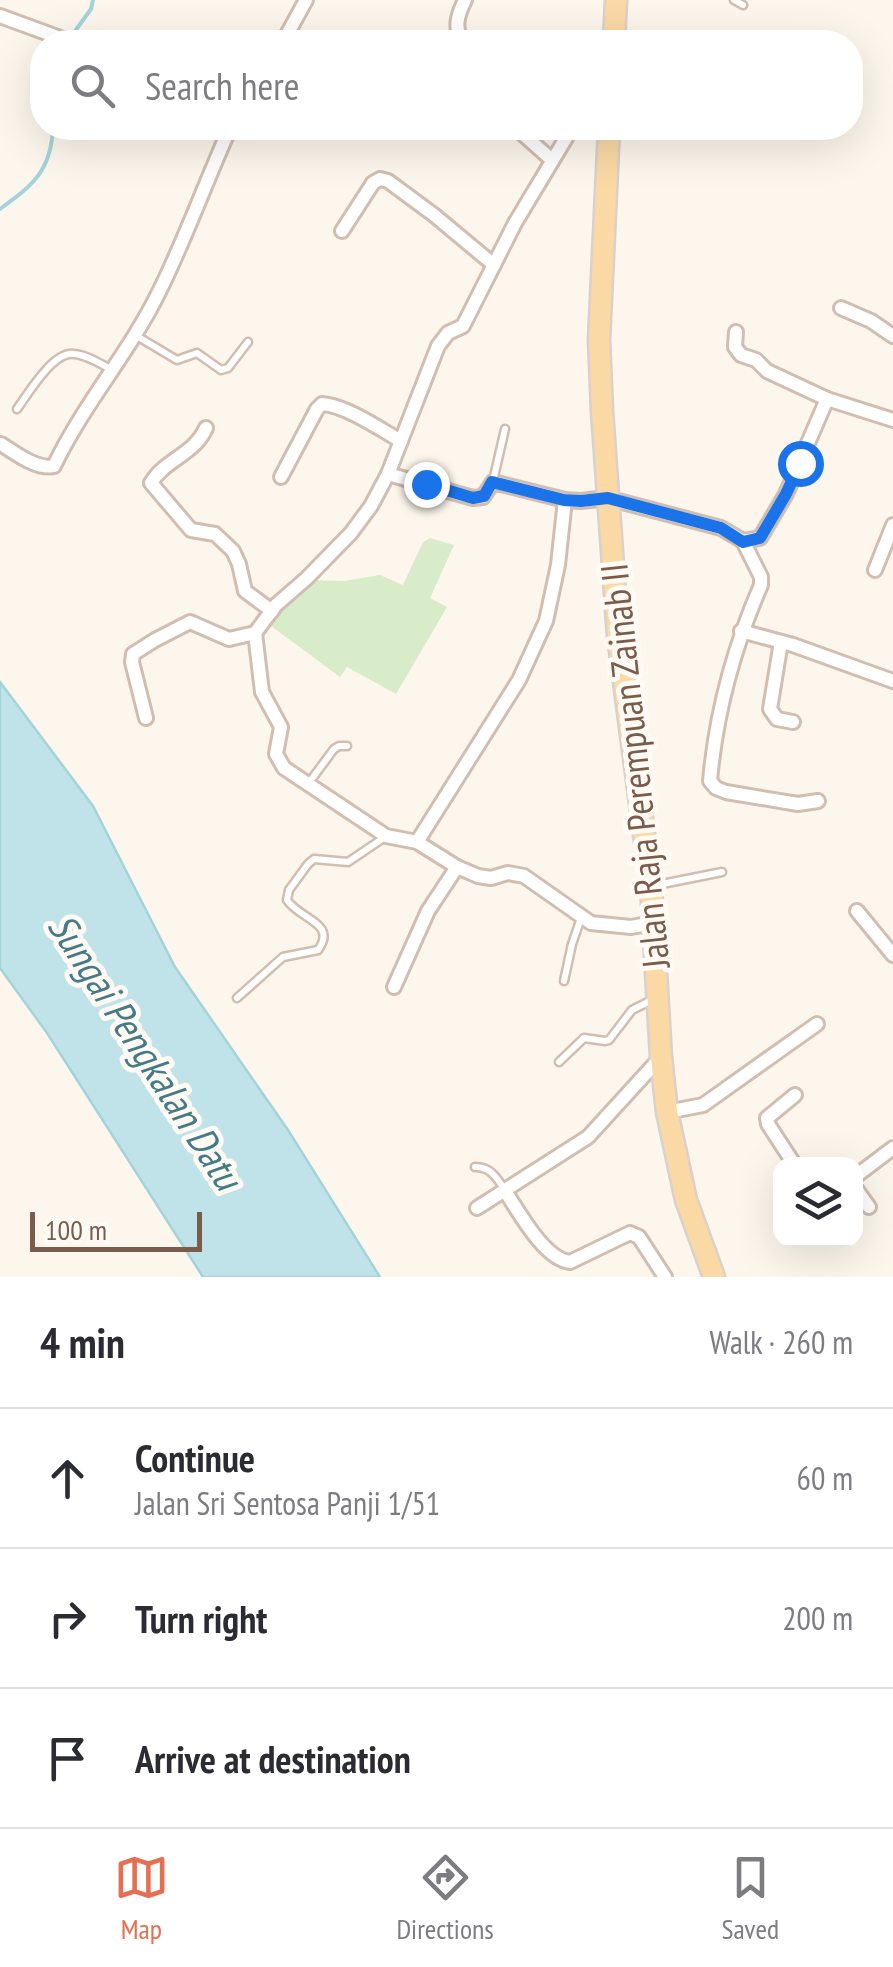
<!DOCTYPE html>
<html lang="en">
<head>
<meta charset="utf-8">
<style>
	:root { --surface:#fff; --page:#f2f2f3; --text:#2b2b33; --muted:#7c7c81; --line:#e1e1e2; --accent:#e76f51 }
	body { margin:0; font-family:"PT Sans Narrow",sans-serif; background:var(--page); color:var(--text) }
	.controls { position:absolute; right:30px; bottom:30px; display:grid; overflow:hidden; border-radius:20px; box-shadow:0 10px 40px #0002 }
	.controls button { width:90px; height:90px; display:grid; place-items:center; padding:0; border:0; border-bottom:2px solid var(--line); background:var(--surface); color:var(--text); font:50px sans-serif }
	.scale { position:absolute; left:30px; bottom:25px; width:172px; box-sizing:border-box; padding-left:10px; border:5px solid #7a5c4d; border-top:0; font-size:28px; line-height:35px; white-space:nowrap; color:#7a5c4d; -webkit-text-stroke:8px #fffaf3; paint-order:stroke }
	.stop { position:absolute; width:30px; height:30px; margin:-22px; border:8px solid #1a73e8; border-radius:50%; background:#fff }
	.stop.end { background:#1a73e8; border-color:#fff; box-shadow:0 2px 10px #0008 }
	.list { margin:0; padding:0; list-style:none }
	h2 { display:flex; justify-content:space-between; align-items:center; height:130px; margin:0; padding:0 40px; font-size:42px }
	h2 small { font-size:32px; font-weight:400; color:var(--muted) }
	.list li { display:grid; grid-template-columns:65px 1fr auto; gap:30px; align-items:center; box-sizing:border-box; height:140px; padding:0 40px; border-top:2px solid var(--line) }
	.list b { display:block; font-size:38px; white-space:nowrap }
	.list p { margin:0; font-size:32px; white-space:nowrap; color:var(--muted) }
	.list em { font-size:32px; font-style:normal; color:var(--muted) }
	.icon { flex:none; width:55px; height:55px; fill:none; stroke:currentColor; stroke-width:2; stroke-linecap:round; stroke-linejoin:round }
	.map { position:relative; flex:none; width:893px; height:1277px; overflow:hidden }
	.search { position:absolute; background:var(--surface); box-shadow:0 10px 40px #0002; left:30px; right:30px; top:30px; height:110px; display:flex; align-items:center; gap:25px; box-sizing:border-box; padding:0 35px; border-radius:40px; color:var(--muted); font-size:38px }
	.sheet { height:550px; background:var(--surface) }
	nav { display:flex; justify-content:space-around; align-items:center; box-sizing:border-box; height:140px; border-top:2px solid var(--line); background:var(--surface); font-size:28px; color:var(--muted) }
	nav a { display:grid; justify-items:center; gap:5px }
	nav .on { color:var(--accent) }
	.map>svg:first-child { display:block }
	.green { fill:#d8ecc9 }
	.water { fill:#bfe3e8; stroke:#a5d3da; stroke-width:2.5 }
	.lines { fill:none; stroke-linecap:round; stroke-linejoin:round }
	.stream { stroke:#a5d3da; stroke-width:4 }
	.lane-casing { stroke:#d1beb0; stroke-width:11 }
	.street-casing { stroke:#d1beb0; stroke-width:18 }
	.primary-casing { stroke:#dad1cd; stroke-width:25 }
	.lane { stroke:#fff; stroke-width:6 }
	.street { stroke:#fff; stroke-width:12 }
	.primary { stroke:#fbd9a5; stroke-width:20 }
	.route { stroke:#1a73e8; stroke-width:12 }
	.labels { text-anchor:middle; dominant-baseline:central; stroke-width:10; stroke-linejoin:round; paint-order:stroke }
	.street-label { font-size:38px; fill:#7a5c4d; stroke:#fffaf3 }
	.water-label { font-size:40px; font-style:italic; fill:#437c86; stroke:#fffaf3 }
</style>
</head>
<body>
<div class="map">
<svg width="893" height="1277" viewBox="0 0 893 1277">
	<rect width="100%" height="100%" fill="#fdf6ec"/>
	<polygon class="green" points="430,538 454,545 430,598 447,607 396,694 347,667 340,677 267,623 309,580 344,581 380,575 403,585 423,542"/>
	<polygon class="water" points="0,682 93,806 175,967 288,1130 380,1277 203,1277 47,1033 0,968"/>
	<g class="lines">
		<g class="stream">
			<polyline points="70,38 91,9 93,0"/>
			<path d="M0 209C33 185 51 171 53 128"/>
		</g>
		<g class="lane-casing">
			<g id="lane">
				<polyline points="734,0 743,5"/>
				<polyline points="135,335 177,360 197,353 221,370 228,368 248,342"/>
				<path d="M17 409C28 394 53 351 74 354 87 355 101 364 112 370"/>
				<polyline points="493,481 505,429"/>
				<polyline points="308,784 334,749 339,746 347,746"/>
				<polyline points="657,885 722,872"/>
				<polyline points="564,981 572,944 581,918"/>
				<path d="M237 998 283 957 318 950C338 923 299 919 287 900L289 890 308 864 314 859 348 862 385 837"/>
				<polyline points="559,1062 584,1038 605,1041 609,1040 632,1010 652,1000"/>
				<path d="M475 1167C491 1167 496 1177 505 1190"/>
			</g>
		</g>
		<g class="street-casing">
			<g id="street">
				<polyline points="0,16 71,42"/>
				<polyline points="283,42 306,0"/>
				<path d="M463 42C453 28 458 14 465 0"/>
				<polyline points="516,128 552,160"/>
				<polyline points="342,231 373,183 380,179 388,181 434,215 494,265"/>
				<polyline points="841,308 871,321 893,336"/>
				<polyline points="736,332 735,347 741,355 756,360 767,371 827,399"/>
				<path d="M206 428C194 455 164 460 151 483L191 530 215 534 233 551 239 564 245 591 272 611"/>
				<path d="M1 444C16 454 38 470 54 466 83 405 129 353 159 292 185 240 206 181 230 128"/>
				<path d="M388 474 473 498 483 497 493 482 565 500 581 501 607 498 721 528 743 541 761 577V585C734 647 716 713 710 781L716 788 726 792 798 804 818 801"/>
				<path d="M281 477 317 409 322 404C345 405 380 429 401 441"/>
				<polyline points="743,541 760,538 786,494 827,399 893,420"/>
				<polyline points="875,570 893,525"/>
				<polyline points="741,631 793,645 893,681"/>
				<polyline points="255,633 262,692 281,727 276,754 284,768 386,836 417,842 457,867 478,876 491,878 508,873 524,876 591,923 631,927 653,923"/>
				<polyline points="781,642 770,709 777,719 793,722"/>
				<polyline points="146,718 132,662 133,654 155,640 190,622 229,639 255,633 276,605 306,579 351,533 371,506 388,474 438,346 448,333 463,326 515,223 572,128"/>
				<polyline points="417,842 519,680 546,621 558,565 565,500"/>
				<polyline points="857,911 893,955"/>
				<polyline points="394,987 428,911 457,867"/>
				<polyline points="667,1112 703,1105 817,1024"/>
				<polyline points="794,1164 768,1124 767,1118 795,1095"/>
				<polyline points="856,1176 893,1148"/>
				<polyline points="856,1189 869,1207"/>
				<path d="M505 1191C519 1212 544 1259 570 1262L630 1233 639 1237 665 1277"/>
				<polyline points="477,1208 588,1137 661,1057"/>
			</g>
		</g>
		<g class="primary-casing">
			<g id="primary">
				<polyline points="614,42 616,0"/>
				<polyline points="609,128 599,340 602,411 618,636 651,887 661,1057 667,1112 686,1200 714,1277"/>
			</g>
		</g>
		<use href="#lane" class="lane"/>
		<use href="#street" class="street"/>
		<use href="#primary" class="primary"/>
	</g>
	<g class="lines">
		<polyline class="route" points="426,484 473,498 484,496 492,482 564,500 581,501 608,498 721,528 743,542 760,538 786,494 800,463"/>
	</g>
	<g class="labels">
		<g class="street-label">
			<text transform="translate(634 766) rotate(-96)">Jalan Raja Perempuan Zainab II</text>
		</g>
		<g class="water-label">
			<text transform="translate(146 1051) rotate(57)">Sungai Pengkalan Datu</text>
		</g>
	</g>
</svg>
<div class="controls">
<button><svg class="icon" aria-label="layers" viewBox="0 0 24 24"><path d="M12 4l9 5-9 5-9-5zM3 14l9 5 9-5"/></svg></button>
</div>
<div class="scale">100 m</div>
<div class="stop" style="left:800px;top:463px"></div>
<div class="stop end" style="left:426px;top:484px"></div>
<div class="search"><svg class="icon" aria-label="search" viewBox="0 0 24 24"><circle cx="10" cy="10" r="6"/><path d="M15 15l6 6"/></svg>Search here</div>
</div>
<section class="sheet">
<h2>4 min<small>Walk · 260 m</small></h2>
<ul class="list">
<li><svg class="icon" aria-label="ahead" viewBox="0 0 24 24"><path d="M12 20V5M6 11l6-6 6 6"/></svg><div><b>Continue</b><p>Jalan Sri Sentosa Panji 1/51</p></div><em>60 m</em></li>
<li><svg class="icon" aria-label="right" viewBox="0 0 24 24"><path d="M7 20v-9h11M14 6l5 5-5 5"/></svg><div><b>Turn right</b></div><em>200 m</em></li>
<li><svg class="icon" aria-label="arrive" viewBox="0 0 24 24"><path d="M6 21V4h12l-3 4 3 4H6"/></svg><div><b>Arrive at destination</b></div></li>
</ul>
</section>
<nav>
<a class="on"><svg class="icon" aria-label="map" viewBox="0 0 24 24"><path d="M3 6l6-2 6 2 6-2v14l-6 2-6-2-6 2zM9 4v14M15 6v14"/></svg>Map</a>
<a><svg class="icon" aria-label="directions" viewBox="0 0 24 24"><path d="M12 3l9 9-9 9-9-9zM9 14v-3h6M13 9l2 2-2 2"/></svg>Directions</a>
<a><svg class="icon" aria-label="saved" viewBox="0 0 24 24"><path d="M7 4h10v16l-5-4-5 4z"/></svg>Saved</a>
</nav>
</body>
</html>
